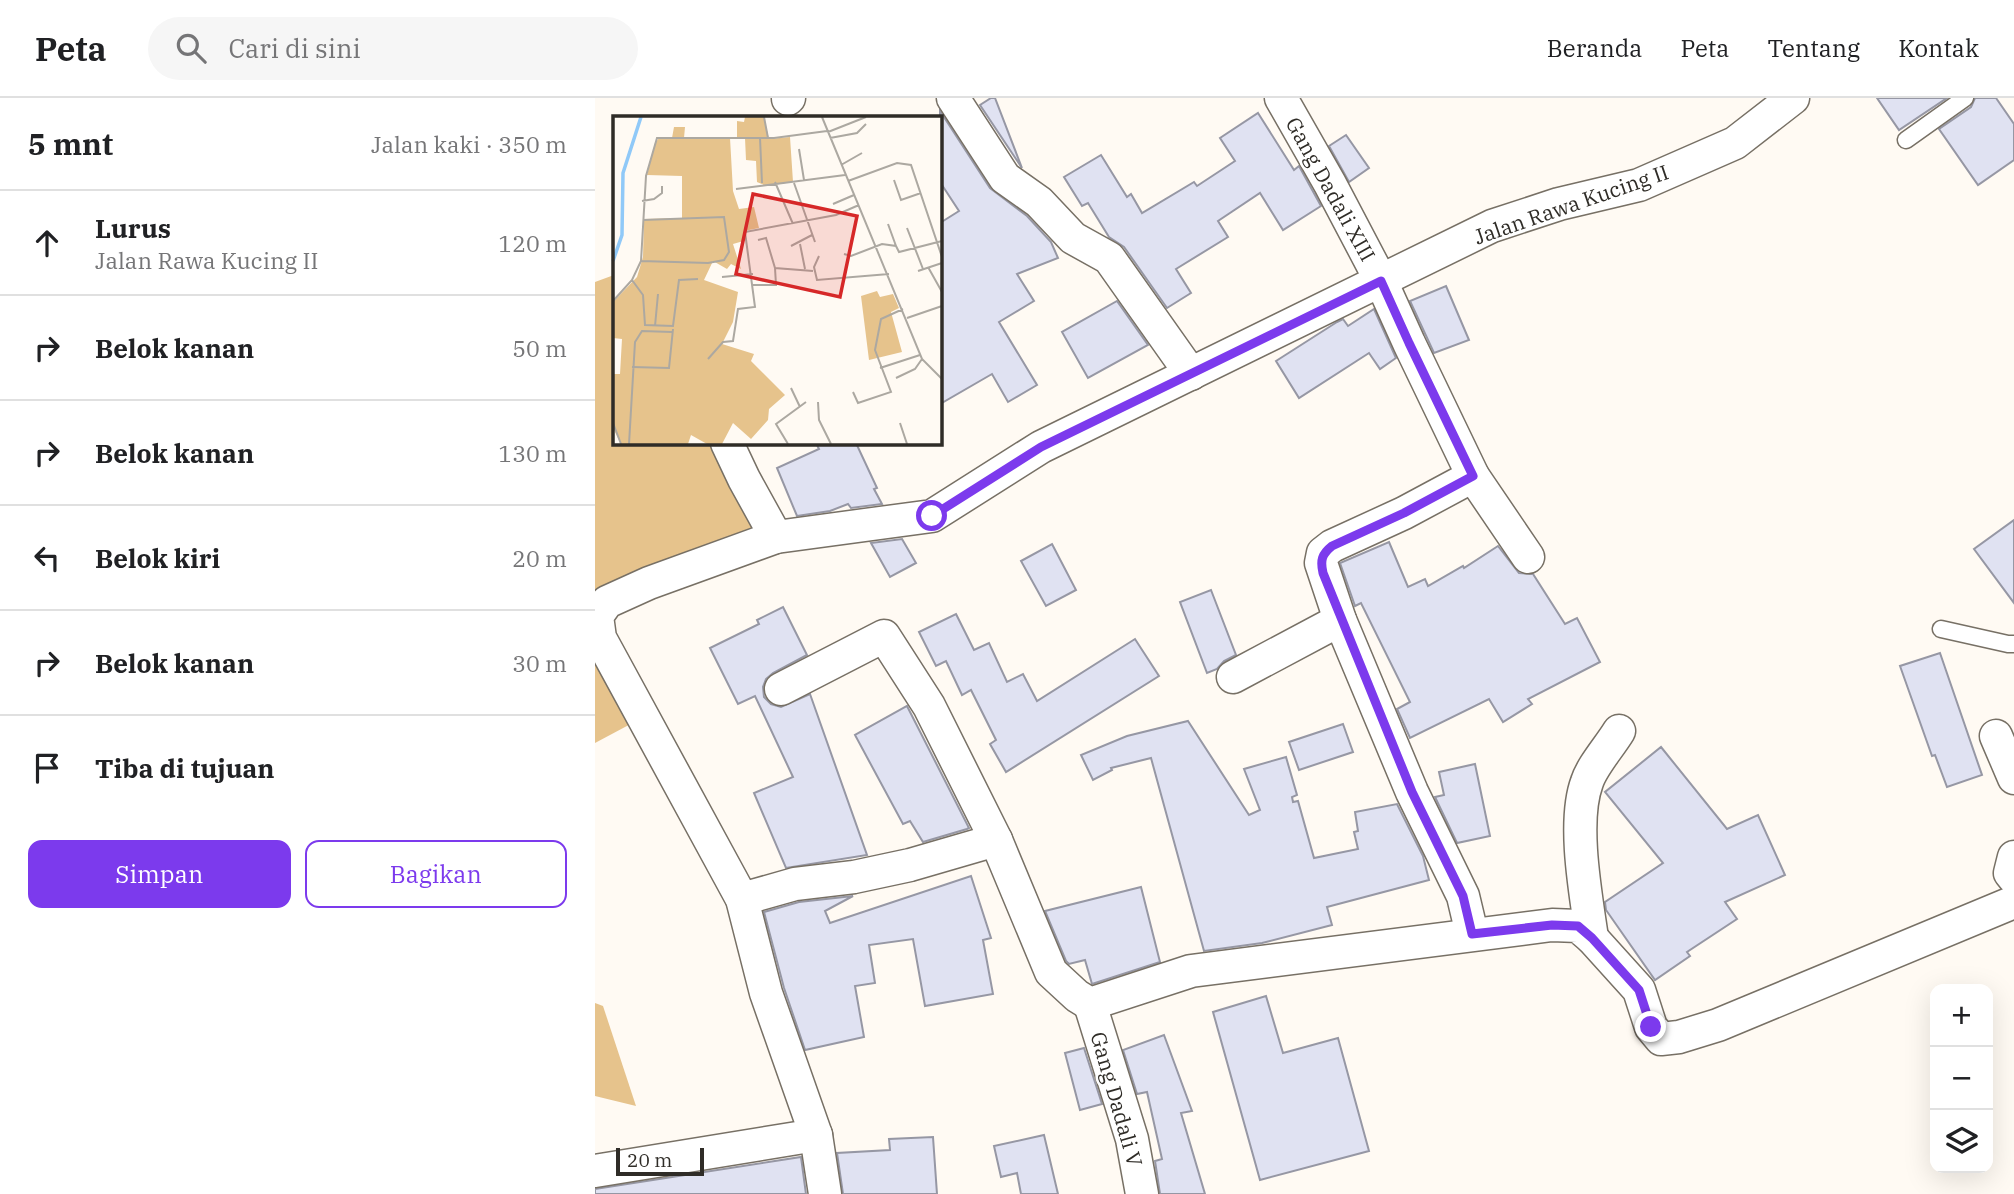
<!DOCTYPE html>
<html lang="id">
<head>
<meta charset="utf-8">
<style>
	:root { --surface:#fff; --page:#f6f6f6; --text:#202124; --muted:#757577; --line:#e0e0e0; --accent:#7c3aed }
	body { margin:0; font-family:"IBM Plex Serif",serif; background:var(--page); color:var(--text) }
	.controls { position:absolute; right:21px; bottom:21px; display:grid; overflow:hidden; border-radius:14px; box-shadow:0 7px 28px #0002 }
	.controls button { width:63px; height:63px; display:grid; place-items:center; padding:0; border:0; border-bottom:2px solid var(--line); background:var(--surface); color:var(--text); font:35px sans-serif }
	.scale { position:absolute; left:21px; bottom:18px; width:88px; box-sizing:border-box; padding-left:7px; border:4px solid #2f2c27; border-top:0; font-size:19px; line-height:24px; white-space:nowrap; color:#2f2c27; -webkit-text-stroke:5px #fff; paint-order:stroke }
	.stop { position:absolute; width:21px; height:21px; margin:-16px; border:5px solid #7c3aed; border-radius:50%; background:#fff }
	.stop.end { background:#7c3aed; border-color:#fff; box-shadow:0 2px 7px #0008 }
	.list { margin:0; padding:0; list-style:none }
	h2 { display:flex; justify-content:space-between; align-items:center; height:91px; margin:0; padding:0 28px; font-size:30px }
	h2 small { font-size:23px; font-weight:400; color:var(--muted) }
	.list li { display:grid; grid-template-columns:46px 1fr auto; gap:21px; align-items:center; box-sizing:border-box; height:105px; padding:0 28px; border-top:2px solid var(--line) }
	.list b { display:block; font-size:26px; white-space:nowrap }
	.list p { margin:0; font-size:23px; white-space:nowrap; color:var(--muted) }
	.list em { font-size:23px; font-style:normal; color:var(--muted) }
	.actions { display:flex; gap:14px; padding:21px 28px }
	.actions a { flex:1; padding:16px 0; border:2px solid var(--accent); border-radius:14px; text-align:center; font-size:24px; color:var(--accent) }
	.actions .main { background:var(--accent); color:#fff }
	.icon { flex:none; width:38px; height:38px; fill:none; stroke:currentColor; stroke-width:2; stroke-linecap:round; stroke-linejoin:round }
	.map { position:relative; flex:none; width:1419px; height:1096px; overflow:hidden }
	header { display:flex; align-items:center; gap:42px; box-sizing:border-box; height:98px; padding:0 35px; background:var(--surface); border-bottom:2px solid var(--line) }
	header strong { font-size:33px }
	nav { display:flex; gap:38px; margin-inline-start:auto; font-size:24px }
	.search { width:490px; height:63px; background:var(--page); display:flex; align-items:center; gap:18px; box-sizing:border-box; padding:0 24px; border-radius:38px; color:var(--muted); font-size:26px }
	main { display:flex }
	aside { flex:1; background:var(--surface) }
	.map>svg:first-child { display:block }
	.green { fill:#e6c38c }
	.building { fill:#e0e2f2; stroke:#9697a4; stroke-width:2 }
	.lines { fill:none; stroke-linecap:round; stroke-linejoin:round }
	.service-casing { stroke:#777065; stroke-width:19 }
	.minor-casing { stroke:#777065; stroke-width:35 }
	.service { stroke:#fff; stroke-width:16 }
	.minor { stroke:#fff; stroke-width:32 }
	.route { stroke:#7c3aed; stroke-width:9 }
	.labels { text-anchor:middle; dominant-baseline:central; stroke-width:5; stroke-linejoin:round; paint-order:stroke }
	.street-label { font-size:21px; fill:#2f2c27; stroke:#fff }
	.inset-river { fill:none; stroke:#90c9f8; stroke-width:3.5 }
	.inset-road { fill:none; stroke:#aca8a1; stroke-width:2 }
	.view { fill:#d62828; fill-opacity:0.15; stroke:#d62828; stroke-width:3.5 }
	.inset-edge { fill:none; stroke:#2f2c27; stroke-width:3.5 }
</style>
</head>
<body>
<header>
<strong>Peta</strong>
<div class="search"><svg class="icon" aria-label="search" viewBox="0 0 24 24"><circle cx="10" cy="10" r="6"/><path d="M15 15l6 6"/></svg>Cari di sini</div>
<nav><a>Beranda</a><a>Peta</a><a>Tentang</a><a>Kontak</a></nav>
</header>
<main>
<aside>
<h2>5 mnt<small>Jalan kaki · 350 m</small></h2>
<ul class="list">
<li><svg class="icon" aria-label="ahead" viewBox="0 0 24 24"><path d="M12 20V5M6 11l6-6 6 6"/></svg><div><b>Lurus</b><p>Jalan Rawa Kucing II</p></div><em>120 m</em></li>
<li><svg class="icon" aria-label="right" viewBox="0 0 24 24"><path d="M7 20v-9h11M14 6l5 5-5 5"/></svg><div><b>Belok kanan</b></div><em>50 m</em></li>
<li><svg class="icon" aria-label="right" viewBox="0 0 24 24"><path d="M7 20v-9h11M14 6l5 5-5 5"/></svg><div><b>Belok kanan</b></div><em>130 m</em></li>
<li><svg class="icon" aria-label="left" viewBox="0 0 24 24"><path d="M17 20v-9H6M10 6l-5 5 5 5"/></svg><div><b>Belok kiri</b></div><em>20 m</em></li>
<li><svg class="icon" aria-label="right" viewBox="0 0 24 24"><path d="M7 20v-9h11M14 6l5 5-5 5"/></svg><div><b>Belok kanan</b></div><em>30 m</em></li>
<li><svg class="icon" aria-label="arrive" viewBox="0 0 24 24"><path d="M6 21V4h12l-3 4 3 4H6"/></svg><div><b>Tiba di tujuan</b></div></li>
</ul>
<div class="actions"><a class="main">Simpan</a><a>Bagikan</a></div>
</aside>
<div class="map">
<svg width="1419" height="1096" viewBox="0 0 1419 1096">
	<rect width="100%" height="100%" fill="#fffaf3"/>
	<g class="green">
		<polygon points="19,177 19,345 127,345 168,425 0,503 0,184"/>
		<polygon points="0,543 45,621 0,645"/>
		<polygon points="0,905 8,908 41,1008 0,998"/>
	</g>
	<g class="building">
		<polygon points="396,0 400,0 427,70 385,7"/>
		<polygon points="1282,0 1352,0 1304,32"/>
		<polygon points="1380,0 1401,0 1419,26 1419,62 1383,87 1344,31 1376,9"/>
		<polygon points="345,13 395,90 432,118 456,144 463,160 422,176 439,203 404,224 442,287 413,304 397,276 345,306 345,125 364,113 345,84"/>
		<polygon points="663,15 699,72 704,68 726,108 688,132 665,95 623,123 633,139 581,171 596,195 572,210 529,149 514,139 493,105 487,108 469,79 506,57 532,99 536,96 547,115 599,84 602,88 640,63 625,40"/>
		<polygon points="751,37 774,70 754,84 734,48"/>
		<polygon points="851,188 874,242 839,255 815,203"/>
		<polygon points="522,203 553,247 493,280 467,234"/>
		<polygon points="779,211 801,260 785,271 774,255 704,300 681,263 742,224 748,221 753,228"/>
		<polygon points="221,345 261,345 282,390 279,391 287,406 256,410 253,406 235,413 202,418 182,370 224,351"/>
		<polygon points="1419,422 1419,505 1379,451"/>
		<polygon points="307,441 321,465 295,479 276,445"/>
		<polygon points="794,444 813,489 830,481 833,488 868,468 869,470 903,448 924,475 938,476 970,526 982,520 1005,564 933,601 937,606 908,624 894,601 815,640 802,611 815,604 766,505 760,508 745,465"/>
		<polygon points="457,446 481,492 451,508 426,463"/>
		<polygon points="616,492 641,557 629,563 622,571 612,575 585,504"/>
		<polygon points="188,509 212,557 178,575 171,581 168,589 169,599 176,606 186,609 215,596 272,757 191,770 159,695 198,679 160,598 143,606 115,550 164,526 162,522"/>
		<polygon points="361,516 379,552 394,545 412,584 428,576 442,603 540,541 564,578 411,674 395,646 401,642 376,592 367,597 351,563 341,568 324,534"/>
		<polygon points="1345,555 1387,677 1352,689 1340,657 1337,658 1305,568"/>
		<polygon points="312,608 374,730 372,731 328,744 315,723 308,726 260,637"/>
		<polygon points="593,623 654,717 665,712 649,671 691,659 702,697 697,699 698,704 703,703 719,760 763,751 759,734 763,733 760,714 802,706 828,758 834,782 732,809 737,827 667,845 609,853 556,660 516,670 517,672 498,682 486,657 532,638"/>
		<polygon points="748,626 758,654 704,672 694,644"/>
		<polygon points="1066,649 1132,731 1163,717 1190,777 1130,804 1142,821 1092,854 1095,858 1060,882 1011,812 1010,804 1068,765 1010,694"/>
		<polygon points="880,666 895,738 862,745 840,699 849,697 844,674"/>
		<polygon points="376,778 396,840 388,842 398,896 330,908 318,841 274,847 280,885 260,888 269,939 210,952 189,890 169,814 204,804 258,798 230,813 235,825"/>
		<polygon points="546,789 565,864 497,886 490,862 474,866 471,863 450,813"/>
		<polygon points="671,898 688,955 743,940 774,1053 665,1082 618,914"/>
		<polygon points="569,937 597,1013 586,1015 610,1096 565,1096 560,1063 567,1061 552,994 542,996 528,952"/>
		<polygon points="489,950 507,1006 485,1012 470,955"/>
		<polygon points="449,1037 463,1096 426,1096 422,1075 406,1079 399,1048"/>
		<polygon points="338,1039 342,1096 248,1096 242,1055 295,1052 294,1041"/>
		<polygon points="206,1059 211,1096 0,1096 0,1091"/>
	</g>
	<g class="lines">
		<g class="service-casing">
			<g id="service">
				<polyline points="1311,42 1370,0"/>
				<polyline points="1346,531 1413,546 1419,546"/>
			</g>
		</g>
		<g class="minor-casing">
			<g id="minor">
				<polyline points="358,0 410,80 444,104 478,140 514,160 596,276"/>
				<polyline points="686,0 735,86 786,183 814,245 878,378 933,459"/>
				<polyline points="193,1 194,0"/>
				<polyline points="132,345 149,381 181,439"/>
				<polyline points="638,579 745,522"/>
				<polyline points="186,591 289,538 334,608 401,742 456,874 482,898 495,906 596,873 957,827 983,828 997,840 1044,892 1056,929 1066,941 1084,939 1123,927 1419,804"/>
				<polyline points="1401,638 1419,680"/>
				<polyline points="1419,759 1415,775 1419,780"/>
				<polyline points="147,801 200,786 259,779 315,767 401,742"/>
				<polyline points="877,836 868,798 817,694 745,522 726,465 728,455 737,448 809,415 878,378"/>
				<path d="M997 840C991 798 977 724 992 684 997 668 1015 648 1024 633"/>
				<polyline points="495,906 537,1041 547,1096"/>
				<polyline points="0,1073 221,1037"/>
				<polyline points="230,1096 221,1037 171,895 147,801 5,540 2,518 12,504 54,485 181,439 337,418 446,349 897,128 964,106 1044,87 1140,45 1198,0"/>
			</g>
		</g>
		<use href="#service" class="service"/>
		<use href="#minor" class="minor"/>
	</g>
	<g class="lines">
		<path class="route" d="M337 418 446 349 786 183 814 245 878 378 809 415 737 448C727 456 725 462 728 475L817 694 868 798 877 836 957 827 983 828 997 840 1044 892 1056 929"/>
	</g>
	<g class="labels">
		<g class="street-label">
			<text transform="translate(736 91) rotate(61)">Gang Dadali XIII</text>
			<text transform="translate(976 106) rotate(-19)">Jalan Rawa Kucing II</text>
			<text transform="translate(522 1001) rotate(74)">Gang Dadali V</text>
		</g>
	</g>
	<g transform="translate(18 18)">
		<rect width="329" height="329" fill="#fffaf3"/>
		<path d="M132 1H151L156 23 177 21 180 66 153 70 144 66 143 45 133 44 132 22 124 21V5L131 6ZM61 11H72L71 22H117L120 75 126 93 141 91 146 112 131 115 134 124 120 128 128 153 118 148 114 153 100 145 91 164 125 176 120 206 109 228 141 238 138 245 172 279 156 293 155 304 138 323 120 307 109 328H94L78 319 75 328H8L0 312V258H7L9 223 0 222V186L24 161 30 141 31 103 69 102V60L34 59 42 27 47 21 59 22ZM264 175 267 181 280 178 286 192 278 196 289 236 256 244 248 180Z" fill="#e6c38c"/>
		<path class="inset-river" d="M0 145 9 119 10 57 28 1"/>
		<path class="inset-road" d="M151 1 155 22M209 1 309 243 329 263M215 16 253 1M147 22 149 67M217 22 244 17 253 8M186 33 191 64M228 49 249 37M281 64 288 84 308 77M235 65 284 47 298 49 329 141M162 66 180 108M181 67 202 126M123 73 232 59M29 85 41 83 49 77V70M220 88 241 79M275 108 283 130M294 112 310 153M145 124 153 122 162 152 200 155M187 128 192 153M178 130 199 119M231 138 238 140 269 128 283 130 286 136 329 125M206 140 201 151 204 164 276 158M28 145 95 147 111 144 116 136 111 101 30 104M315 151 329 176M305 155 329 147M109 161 140 158M19 164 30 179 32 209 60 210 66 164 85 163M140 169H163L162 152M0 185 19 164 28 145 33 60 44 22H161L214 15M294 202 329 190M42 210 45 178M95 243 110 226 120 225 125 193 142 191 132 116 223 99 246 89M19 251 56 252 60 213M267 252 307 239M283 262 302 253 309 243M178 272 187 291M240 276 245 287 278 276 262 234 268 203 290 193M205 286 206 304 218 328M0 307 8 328M287 307 294 328M16 328 22 226 29 215 59 216M175 328 163 308 193 286"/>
		<path class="view" d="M140 78 244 100 227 181 123 158Z"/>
		<rect width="329" height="329" class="inset-edge"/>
	</g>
</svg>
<div class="controls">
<button>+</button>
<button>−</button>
<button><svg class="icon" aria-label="layers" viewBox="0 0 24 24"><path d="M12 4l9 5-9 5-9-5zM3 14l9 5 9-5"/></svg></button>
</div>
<div class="scale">20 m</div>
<div class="stop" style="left:337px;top:418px"></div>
<div class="stop end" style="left:1056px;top:929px"></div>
</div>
</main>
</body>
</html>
